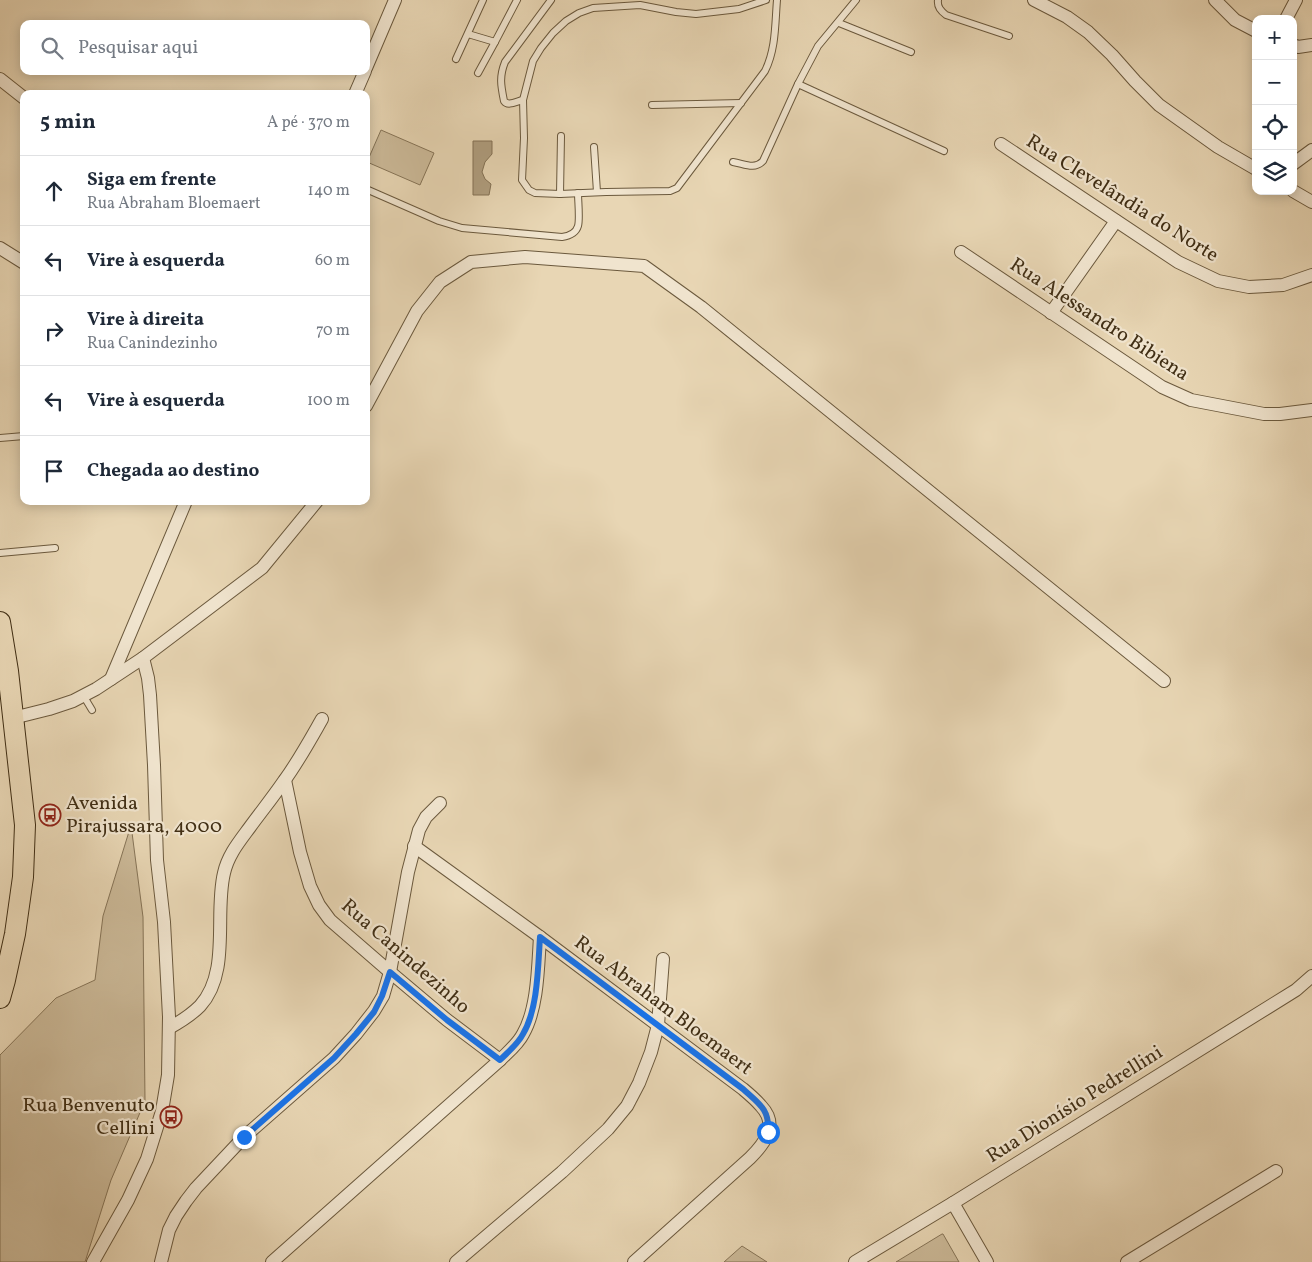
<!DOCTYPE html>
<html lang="pt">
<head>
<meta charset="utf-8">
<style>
	:root { --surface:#fff; --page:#f2f2f3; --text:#1f2937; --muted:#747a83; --line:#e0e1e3 }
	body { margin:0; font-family:Vollkorn,serif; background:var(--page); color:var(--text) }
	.controls { position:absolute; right:15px; top:15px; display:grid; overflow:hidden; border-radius:10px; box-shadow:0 2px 12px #0003 }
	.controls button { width:45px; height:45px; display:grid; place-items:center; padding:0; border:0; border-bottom:1px solid var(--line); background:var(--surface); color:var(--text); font:25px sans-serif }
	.stop { position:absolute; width:15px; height:15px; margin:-11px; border:4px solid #1a73e8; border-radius:50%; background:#fff }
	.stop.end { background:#1a73e8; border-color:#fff; box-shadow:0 1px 5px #0008 }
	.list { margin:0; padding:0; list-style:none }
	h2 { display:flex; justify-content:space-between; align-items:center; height:65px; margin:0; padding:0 20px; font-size:21px }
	h2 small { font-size:16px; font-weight:400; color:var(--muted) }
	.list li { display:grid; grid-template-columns:32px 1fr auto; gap:15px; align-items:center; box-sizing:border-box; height:70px; padding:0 20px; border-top:1px solid var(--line) }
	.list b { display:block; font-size:19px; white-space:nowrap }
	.list p { margin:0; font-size:16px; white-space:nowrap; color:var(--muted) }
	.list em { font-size:16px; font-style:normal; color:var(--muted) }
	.icon { flex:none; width:28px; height:28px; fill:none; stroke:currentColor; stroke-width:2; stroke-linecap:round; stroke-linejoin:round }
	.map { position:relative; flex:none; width:1312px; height:1262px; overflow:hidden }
	.search { position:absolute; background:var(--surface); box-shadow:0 2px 12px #0003; left:20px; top:20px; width:350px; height:55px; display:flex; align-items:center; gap:12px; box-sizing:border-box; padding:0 18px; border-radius:10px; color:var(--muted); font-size:19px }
	.panel { position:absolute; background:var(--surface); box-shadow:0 2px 12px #0003; left:20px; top:90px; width:350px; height:415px; border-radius:10px }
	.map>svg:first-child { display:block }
	.green { fill:#ccba99; stroke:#867457 }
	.water { fill:#af9d7e; stroke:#837154 }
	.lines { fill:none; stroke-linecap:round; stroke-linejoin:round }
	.lane-casing { stroke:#6b593d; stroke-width:8 }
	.street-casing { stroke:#6b593d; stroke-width:14 }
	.primary-casing { stroke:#412f15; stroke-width:22 }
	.lane { stroke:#f0e4ce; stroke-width:6 }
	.street { stroke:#f0e4ce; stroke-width:12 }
	.primary { stroke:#e8d6b4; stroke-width:20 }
	.route { stroke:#1a73e8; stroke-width:6 }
	.labels { text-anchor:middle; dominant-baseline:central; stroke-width:4.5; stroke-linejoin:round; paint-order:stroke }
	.street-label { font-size:20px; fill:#412f15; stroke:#f0e4ce }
	.poi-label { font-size:20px; fill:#412f15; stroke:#f0e4ce; text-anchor:start }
</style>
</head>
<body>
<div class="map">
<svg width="1312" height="1262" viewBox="0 0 1312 1262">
	<rect width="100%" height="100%" fill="#e8d6b4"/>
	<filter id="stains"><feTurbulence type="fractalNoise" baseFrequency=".004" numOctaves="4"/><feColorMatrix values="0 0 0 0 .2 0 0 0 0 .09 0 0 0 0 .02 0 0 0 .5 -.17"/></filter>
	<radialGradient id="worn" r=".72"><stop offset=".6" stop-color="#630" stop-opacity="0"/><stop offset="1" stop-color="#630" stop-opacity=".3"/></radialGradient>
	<g class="green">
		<polygon points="381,130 434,153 420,185 367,162"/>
		<polygon points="131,825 143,917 145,1101 111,1180 85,1262 0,1262 0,1055 56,998 95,980 103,916"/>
		<polygon points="943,1234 959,1262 896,1262 942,1234"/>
		<polygon points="742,1246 767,1262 724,1262"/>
	</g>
	<polygon class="water" points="473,141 492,141 492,154 485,162 482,172 485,179 491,184 489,195 473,195"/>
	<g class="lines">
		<g class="lane-casing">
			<g id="lane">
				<path d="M551 0 505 62C499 77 501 86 504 101 508 107 517 101 523 100L524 138 522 180 529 190 535 193 560 194 606 192 670 191 677 188 765 71C776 49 775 24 777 0"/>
				<path d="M938 0C937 7 941 11 946 15L1009 36"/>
				<polyline points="839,23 911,52"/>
				<polyline points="468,34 495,42 517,0"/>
				<polyline points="456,59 483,0"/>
				<polyline points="478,73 495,42"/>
				<polyline points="798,84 944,151"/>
				<polyline points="523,100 533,61 541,48 553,33 566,21 579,13 593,8 640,5 676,12 696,14 739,9 766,0"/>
				<polyline points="652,105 741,103"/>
				<polyline points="594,147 597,192"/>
				<path d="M733 162C745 164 754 170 763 161L798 84 818 46 856 0"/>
				<path d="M366 189 439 221 462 228 562 237C569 236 576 233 578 226 580 219 578 201 578 193"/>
				<polyline points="560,194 561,136"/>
				<polyline points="0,438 24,436"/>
				<polyline points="0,553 55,548"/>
				<polyline points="83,695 92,710"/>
			</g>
		</g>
		<g class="street-casing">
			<g id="street">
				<polyline points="1034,0 1067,17 1088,32 1112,55 1135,81 1159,105 1218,147 1256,169"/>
				<polyline points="1215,0 1235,20 1256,31"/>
				<polyline points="1286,19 1296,0"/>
				<polyline points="1293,45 1298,47 1312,45"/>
				<polyline points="366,68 395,0"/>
				<polyline points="0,79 24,98"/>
				<polyline points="355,94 365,71"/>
				<polyline points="1001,144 1178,262 1218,281 1249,287 1283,285 1312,275"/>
				<polyline points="1293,164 1312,150"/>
				<polyline points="1293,191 1312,202"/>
				<polyline points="0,248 24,263"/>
				<polyline points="961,252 1162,387 1191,400 1264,414 1280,414 1312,410"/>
				<polyline points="1051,313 1116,221"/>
				<polyline points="366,406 417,311 440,282 471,262 525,257 644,266 701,307 1164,681"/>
				<polyline points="111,679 186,501"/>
				<polyline points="13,718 49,709 73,701 96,689 143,658 262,568 317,501"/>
				<polyline points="285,780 300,852 310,886 319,905 330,920 390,972 447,1020 500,1060"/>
				<path d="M414 846 540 937 743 1089C749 1094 756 1100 761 1106 779 1125 765 1143 750 1158L634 1262"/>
				<path d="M169 1028C180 1022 191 1015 200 1006 231 972 214 914 224 873 228 855 239 842 250 827 261 812 273 797 284 781 298 762 310 740 322 719"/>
				<polyline points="953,1203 987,1262"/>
				<polyline points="93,1262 128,1200 147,1159 162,1111 168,1075 169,1017 164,922 157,860 154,765 150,695 148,678 143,658"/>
				<polyline points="161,1262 169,1230 176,1216 186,1201 196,1188 244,1137 334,1058 356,1034 374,1011 383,996 390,972 408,872 419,830 426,817 440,803"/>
				<path d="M272 1262 500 1060C508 1052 518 1044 523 1034 538 1008 538 966 540 937"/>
				<polyline points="456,1262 562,1172 608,1129 627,1106 639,1083 651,1052 658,1025 663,959"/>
				<polyline points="855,1262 953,1203 1296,990 1312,976"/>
				<polyline points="1127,1262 1276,1171"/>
			</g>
		</g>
		<g class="primary-casing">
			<polyline id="primary" points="0,622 8,671 25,825 23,877 15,934 5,980 0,998"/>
		</g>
		<use href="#lane" class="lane"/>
		<use href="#street" class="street"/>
		<use href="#primary" class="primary"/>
	</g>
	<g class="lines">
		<path class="route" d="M244 1137 334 1058 356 1034 374 1012 382 996 390 972 447 1020 500 1060C508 1052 518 1044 523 1034 538 1009 538 966 540 937L743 1089C758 1103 770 1109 768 1132"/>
	</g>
	<defs>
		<g id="bus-ring" transform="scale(1.125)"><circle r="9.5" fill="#f0e4ce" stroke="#8f2418" stroke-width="1.5"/><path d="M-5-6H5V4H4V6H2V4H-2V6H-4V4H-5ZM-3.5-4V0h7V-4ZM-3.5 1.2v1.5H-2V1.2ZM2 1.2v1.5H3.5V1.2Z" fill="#8f2418"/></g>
	</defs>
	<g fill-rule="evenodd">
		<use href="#bus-ring" x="50" y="815"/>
		<use href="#bus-ring" x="171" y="1117"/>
	</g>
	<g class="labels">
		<g class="street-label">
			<text transform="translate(1122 199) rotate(32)">Rua Clevelândia do Norte</text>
			<text transform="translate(1099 320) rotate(33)">Rua Alessandro Bibiena</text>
			<text transform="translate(405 957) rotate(41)">Rua Canindezinho</text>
			<text transform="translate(663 1006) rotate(37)">Rua Abraham Bloemaert</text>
			<text transform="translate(1075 1105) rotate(-32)">Rua Dionísio Pedrellini</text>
		</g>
		<g class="poi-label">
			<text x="66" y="804">Avenida<tspan x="66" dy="23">Pirajussara, 4000</tspan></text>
			<text x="155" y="1106" text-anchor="end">Rua Benvenuto<tspan x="155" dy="23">Cellini</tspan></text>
		</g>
	</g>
	<rect width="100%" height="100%" filter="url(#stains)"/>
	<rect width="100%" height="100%" fill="url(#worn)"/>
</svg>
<div class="controls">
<button>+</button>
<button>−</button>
<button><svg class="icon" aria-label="locate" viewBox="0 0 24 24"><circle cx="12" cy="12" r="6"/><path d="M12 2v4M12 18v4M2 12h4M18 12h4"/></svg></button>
<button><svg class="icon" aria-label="layers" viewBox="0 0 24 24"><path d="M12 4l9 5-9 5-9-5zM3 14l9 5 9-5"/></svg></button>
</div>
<div class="stop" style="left:768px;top:1132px"></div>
<div class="stop end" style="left:244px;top:1137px"></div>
<div class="search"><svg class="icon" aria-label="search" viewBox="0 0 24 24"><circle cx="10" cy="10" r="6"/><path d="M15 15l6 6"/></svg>Pesquisar aqui</div>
<section class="panel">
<h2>5 min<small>A pé · 370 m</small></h2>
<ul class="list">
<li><svg class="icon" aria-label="ahead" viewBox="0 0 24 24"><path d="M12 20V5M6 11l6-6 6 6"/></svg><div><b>Siga em frente</b><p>Rua Abraham Bloemaert</p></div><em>140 m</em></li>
<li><svg class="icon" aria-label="left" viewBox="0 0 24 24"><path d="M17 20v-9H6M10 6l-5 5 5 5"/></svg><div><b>Vire à esquerda</b></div><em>60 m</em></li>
<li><svg class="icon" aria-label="right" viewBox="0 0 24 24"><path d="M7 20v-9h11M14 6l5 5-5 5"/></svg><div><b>Vire à direita</b><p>Rua Canindezinho</p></div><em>70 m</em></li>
<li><svg class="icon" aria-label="left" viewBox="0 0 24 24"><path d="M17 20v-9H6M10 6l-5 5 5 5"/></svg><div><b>Vire à esquerda</b></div><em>100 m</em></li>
<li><svg class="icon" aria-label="arrive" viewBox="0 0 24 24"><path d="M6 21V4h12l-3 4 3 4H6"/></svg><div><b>Chegada ao destino</b></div></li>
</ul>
</section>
</div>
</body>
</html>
